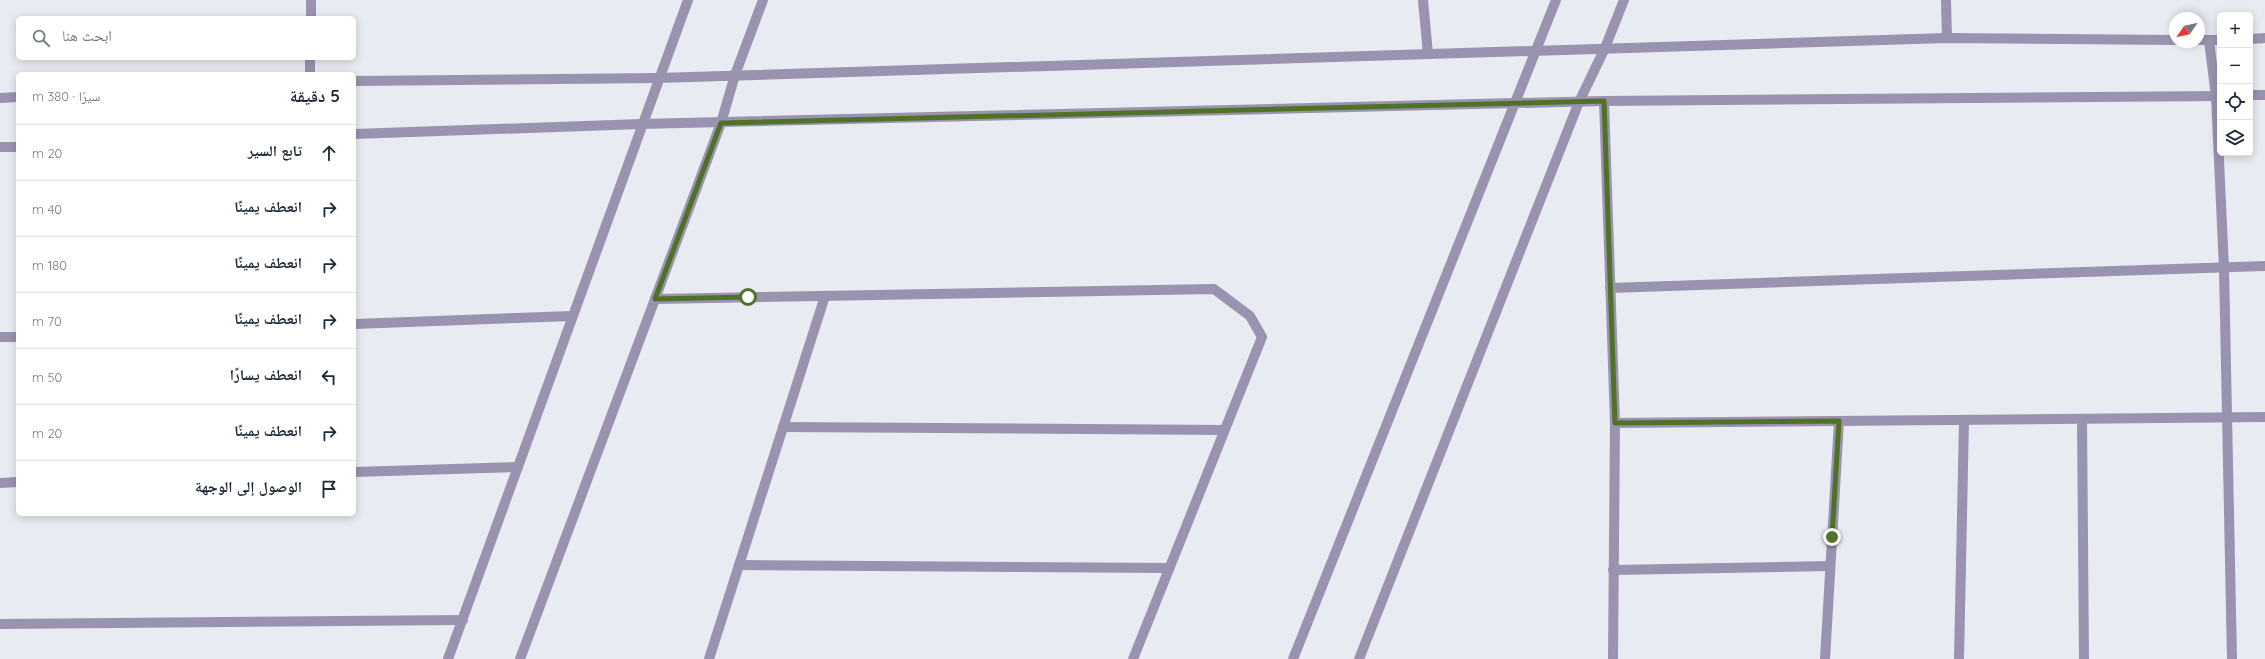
<!DOCTYPE html>
<html lang="ar">
<head>
<meta charset="utf-8">
<style>
	:root { --surface:#fff; --page:#f2f2f3; --text:#1f2937; --muted:#747a83; --line:#e0e1e3 }
	body { margin:0; font-family:Quicksand,"Noto Naskh Arabic",sans-serif; background:var(--page); color:var(--text); direction:rtl }
	.controls { position:absolute; right:12px; top:12px; display:grid; overflow:hidden; border-radius:6px; box-shadow:0 2px 10px #0003 }
	.controls button { width:36px; height:36px; display:grid; place-items:center; padding:0; border:0; border-bottom:1px solid var(--line); background:var(--surface); color:var(--text); font:20px sans-serif }
	.compass { position:absolute; left:2169px; top:12px; width:36px; height:36px; border-radius:50%; background:var(--surface); box-shadow:0 2px 10px #0003; rotate:236deg }
	.stop { position:absolute; width:12px; height:12px; margin:-9px; border:3px solid #517128; border-radius:50%; background:#fff }
	.stop.end { background:#517128; border-color:#fff; box-shadow:0 1px 4px #0008 }
	.list { margin:0; padding:0; list-style:none }
	h2 { display:flex; justify-content:space-between; align-items:center; height:52px; margin:0; padding:0 16px; font-size:17px }
	h2 small { font-size:13px; font-weight:400; color:var(--muted) }
	.list li { display:grid; grid-template-columns:26px 1fr auto; gap:12px; align-items:center; box-sizing:border-box; height:56px; padding:0 16px; border-top:1px solid var(--line) }
	.list b { display:block; font-size:15px; white-space:nowrap }
	.list em { font-size:13px; font-style:normal; color:var(--muted) }
	.icon { flex:none; width:22px; height:22px; fill:none; stroke:currentColor; stroke-width:2; stroke-linecap:round; stroke-linejoin:round }
	.map { position:relative; flex:none; width:2265px; height:659px; overflow:hidden; direction:ltr }
	.search { position:absolute; background:var(--surface); box-shadow:0 2px 10px #0003; left:16px; top:16px; width:340px; height:44px; display:flex; align-items:center; gap:10px; box-sizing:border-box; padding:0 14px; border-radius:6px; color:var(--muted); font-size:15px }
	.panel { position:absolute; background:var(--surface); box-shadow:0 2px 10px #0003; left:16px; top:72px; width:340px; height:444px; border-radius:6px; direction:rtl }
	.map>svg:first-child { display:block }
	.lines { fill:none; stroke-linecap:round; stroke-linejoin:round }
	.street { stroke:#9993af; stroke-width:10 }
	.route { stroke:#517128; stroke-width:5 }
</style>
</head>
<body>
<div class="map">
<svg width="2265" height="659" viewBox="0 0 2265 659">
	<rect width="100%" height="100%" fill="#e8ebf1"/>
	<g class="lines">
		<g class="street">
			<polyline points="1423,0 1428,54"/>
			<polyline points="1946,0 1947,38"/>
			<polyline points="311,18 311,0"/>
			<polyline points="2250,39 2265,38"/>
			<polyline points="2199,40 2220,40"/>
			<polyline points="2209,41 2216,96 2224,268 2232,659"/>
			<polyline points="310,74 310,58"/>
			<polyline points="354,81 659,78 1947,38 2175,40"/>
			<polyline points="2250,95 2265,95"/>
			<polyline points="0,98 18,97"/>
			<polyline points="1604,101 1615,423 1613,659"/>
			<polyline points="354,134 641,124 1604,101 2220,96"/>
			<polyline points="0,147 18,147"/>
			<polyline points="1610,288 2265,266"/>
			<polyline points="655,299 1214,289 1250,316 1262,337 1133,659"/>
			<polyline points="354,324 572,316"/>
			<polyline points="0,337 18,337"/>
			<polyline points="2082,419 2084,659"/>
			<polyline points="1615,423 2265,417"/>
			<polyline points="783,427 1224,430"/>
			<polyline points="354,472 518,467"/>
			<polyline points="0,483 18,482"/>
			<polyline points="739,565 1169,568"/>
			<polyline points="1613,570 1830,566"/>
			<polyline points="0,624 463,620"/>
			<polyline points="448,659 688,0"/>
			<polyline points="520,659 721,123 735,75 763,0"/>
			<polyline points="709,659 825,296"/>
			<polyline points="1293,659 1556,0"/>
			<polyline points="1359,659 1579,102 1605,48 1624,0"/>
			<polyline points="1825,659 1839,421"/>
			<polyline points="1959,659 1964,420"/>
		</g>
	</g>
	<g class="lines">
		<polyline class="route" points="748,297 655,299 721,123 1604,101 1615,423 1839,421 1832,537"/>
	</g>
</svg>
<div class="controls">
<button>+</button>
<button>−</button>
<button><svg class="icon" aria-label="locate" viewBox="0 0 24 24"><circle cx="12" cy="12" r="6"/><path d="M12 2v4M12 18v4M2 12h4M18 12h4"/></svg></button>
<button><svg class="icon" aria-label="layers" viewBox="0 0 24 24"><path d="M12 4l9 5-9 5-9-5zM3 14l9 5 9-5"/></svg></button>
</div>
<svg class="compass" viewBox="-18 -18 36 36"><path d="M0-13l5 13h-10z" fill="#e53935"/><path d="M0 13l5-13h-10z" fill="#747a83"/></svg>
<div class="stop" style="left:748px;top:297px"></div>
<div class="stop end" style="left:1832px;top:537px"></div>
<div class="search"><svg class="icon" aria-label="search" viewBox="0 0 24 24"><circle cx="10" cy="10" r="6"/><path d="M15 15l6 6"/></svg>ابحث هنا</div>
<section class="panel">
<h2>5 دقيقة<small>سيرًا · 380 m</small></h2>
<ul class="list">
<li><svg class="icon" aria-label="ahead" viewBox="0 0 24 24"><path d="M12 20V5M6 11l6-6 6 6"/></svg><div><b>تابع السير</b></div><em>20 m</em></li>
<li><svg class="icon" aria-label="right" viewBox="0 0 24 24"><path d="M7 20v-9h11M14 6l5 5-5 5"/></svg><div><b>انعطف يمينًا</b></div><em>40 m</em></li>
<li><svg class="icon" aria-label="right" viewBox="0 0 24 24"><path d="M7 20v-9h11M14 6l5 5-5 5"/></svg><div><b>انعطف يمينًا</b></div><em>180 m</em></li>
<li><svg class="icon" aria-label="right" viewBox="0 0 24 24"><path d="M7 20v-9h11M14 6l5 5-5 5"/></svg><div><b>انعطف يمينًا</b></div><em>70 m</em></li>
<li><svg class="icon" aria-label="left" viewBox="0 0 24 24"><path d="M17 20v-9H6M10 6l-5 5 5 5"/></svg><div><b>انعطف يسارًا</b></div><em>50 m</em></li>
<li><svg class="icon" aria-label="right" viewBox="0 0 24 24"><path d="M7 20v-9h11M14 6l5 5-5 5"/></svg><div><b>انعطف يمينًا</b></div><em>20 m</em></li>
<li><svg class="icon" aria-label="arrive" viewBox="0 0 24 24"><path d="M6 21V4h12l-3 4 3 4H6"/></svg><div><b>الوصول إلى الوجهة</b></div></li>
</ul>
</section>
</div>
</body>
</html>
